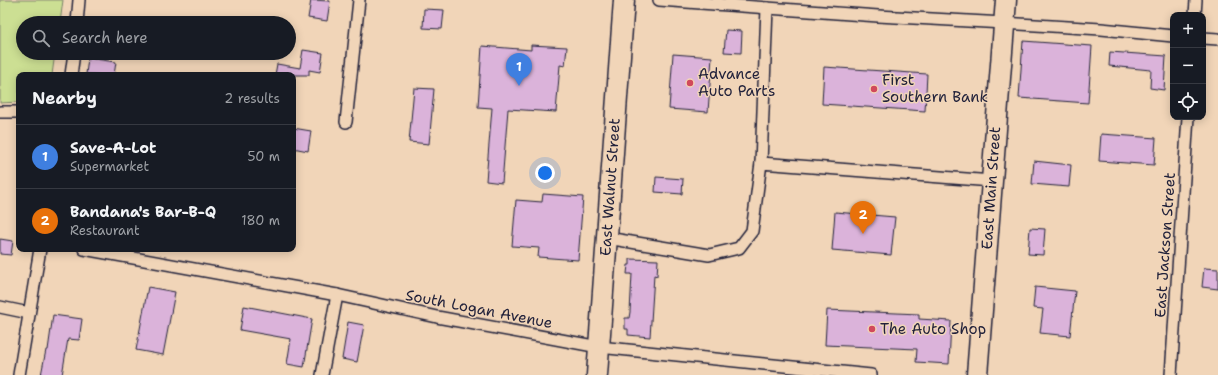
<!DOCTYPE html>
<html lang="en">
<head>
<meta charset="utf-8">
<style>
	:root { --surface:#171b24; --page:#242831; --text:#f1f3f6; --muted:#9ea1a6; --line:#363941; --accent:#b45309 }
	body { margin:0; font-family:"Shantell Sans",sans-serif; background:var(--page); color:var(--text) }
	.controls { position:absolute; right:12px; top:12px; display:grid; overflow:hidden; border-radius:8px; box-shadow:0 2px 10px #0003 }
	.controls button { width:36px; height:36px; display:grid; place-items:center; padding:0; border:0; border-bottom:1px solid var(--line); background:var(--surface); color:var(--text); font:20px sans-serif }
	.you { position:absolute; left:545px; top:173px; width:14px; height:14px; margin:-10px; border:3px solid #fff; border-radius:50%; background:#1a73e8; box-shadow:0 0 0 6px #1a73e833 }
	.badge { display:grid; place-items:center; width:26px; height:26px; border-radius:50%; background:var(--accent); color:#fff; font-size:13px; font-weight:700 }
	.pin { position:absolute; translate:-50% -33px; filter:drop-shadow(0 1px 2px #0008) }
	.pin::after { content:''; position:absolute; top:21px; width:14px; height:12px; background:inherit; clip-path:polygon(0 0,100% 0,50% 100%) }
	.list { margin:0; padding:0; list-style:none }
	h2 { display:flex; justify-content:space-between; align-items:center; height:52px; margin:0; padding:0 16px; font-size:17px }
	h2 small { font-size:13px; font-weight:400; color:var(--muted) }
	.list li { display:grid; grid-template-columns:26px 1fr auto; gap:12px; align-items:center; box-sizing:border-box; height:64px; padding:0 16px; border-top:1px solid var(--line) }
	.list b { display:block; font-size:15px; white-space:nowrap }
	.list p { margin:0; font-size:13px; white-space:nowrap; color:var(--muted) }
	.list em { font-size:13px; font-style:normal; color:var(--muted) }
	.icon { flex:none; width:22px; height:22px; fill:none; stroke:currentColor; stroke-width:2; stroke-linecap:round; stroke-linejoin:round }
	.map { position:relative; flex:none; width:1218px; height:375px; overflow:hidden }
	.search { position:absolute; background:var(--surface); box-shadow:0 2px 10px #0003; left:16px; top:16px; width:280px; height:44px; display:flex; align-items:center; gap:10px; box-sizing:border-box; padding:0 14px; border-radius:22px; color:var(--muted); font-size:15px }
	.panel { position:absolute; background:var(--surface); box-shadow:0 2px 10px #0003; left:16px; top:72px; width:280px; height:180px; border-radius:8px }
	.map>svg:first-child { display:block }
	.green { fill:#ccdf93; stroke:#778067 }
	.building { fill:#dbb3da; stroke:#22223b }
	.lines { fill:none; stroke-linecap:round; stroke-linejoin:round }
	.street-casing { stroke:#22223b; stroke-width:14 }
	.highway-casing { stroke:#22223b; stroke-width:23 }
	.street { stroke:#f1d5b8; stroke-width:11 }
	.highway { stroke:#f1d5b8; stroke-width:20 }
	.poi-dot { fill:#d1495b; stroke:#f1d5b8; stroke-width:1.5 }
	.labels { text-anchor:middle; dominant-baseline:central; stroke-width:3; stroke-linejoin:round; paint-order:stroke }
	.poi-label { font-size:15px; fill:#22223b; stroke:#f1d5b8; text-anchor:start }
	.street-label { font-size:15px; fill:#22223b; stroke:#f1d5b8 }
</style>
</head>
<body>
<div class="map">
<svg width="1218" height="375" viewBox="0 0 1218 375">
	<rect width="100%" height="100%" fill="#f1d5b8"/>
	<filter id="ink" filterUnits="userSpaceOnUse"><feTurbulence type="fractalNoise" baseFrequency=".025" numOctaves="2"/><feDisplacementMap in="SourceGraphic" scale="8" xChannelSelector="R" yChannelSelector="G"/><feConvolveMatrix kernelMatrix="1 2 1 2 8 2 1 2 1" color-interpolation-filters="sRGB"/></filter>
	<g filter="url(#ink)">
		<polygon class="green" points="0,0 63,0 60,23 23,23 23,53 55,53 52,75 19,75 19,102 0,103"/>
		<g class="building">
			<polygon points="311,0 330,1 327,21 308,18"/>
			<polygon points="424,9 444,10 442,29 423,28"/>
			<polygon points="726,30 742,31 741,53 724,52"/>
			<polygon points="1023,41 1092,46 1088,103 1019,98"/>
			<polygon points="531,45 567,47 565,66 560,65 556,112 508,109 502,183 486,181 492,108 478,107 482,46 531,50"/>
			<polygon points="303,50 323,53 320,72 309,70 309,75 275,75 277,64 300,68"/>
			<polygon points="1110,52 1166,56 1164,90 1150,88 1151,70 1109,66"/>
			<polygon points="673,54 712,57 708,112 669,109"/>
			<polygon points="88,58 116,62 114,75 86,74"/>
			<polygon points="824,67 927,74 925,111 822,104"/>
			<polygon points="414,88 434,89 429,144 409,142"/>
			<polygon points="293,128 311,131 308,151 293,148"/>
			<polygon points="1101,134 1156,138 1154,165 1099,161"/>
			<polygon points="1034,161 1071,165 1069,187 1032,184"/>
			<polygon points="656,177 683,179 682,194 655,192"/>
			<polygon points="543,194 583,197 578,260 538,257 539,248 512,246 516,200 542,202"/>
			<polygon points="835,212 895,217 891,255 832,250"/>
			<polygon points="1030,228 1045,229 1043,255 1028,254"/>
			<polygon points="0,239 13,241 11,255 0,254"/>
			<polygon points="630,259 658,260 657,276 654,275 650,337 628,335 628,329 625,329 625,318 629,318 630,312 632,274 627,274 628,265 630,265"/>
			<polygon points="1204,268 1218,269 1218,289 1202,287"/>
			<polygon points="148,287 175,292 163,355 136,350"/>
			<polygon points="1035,287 1075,291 1070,336 1040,333 1043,309 1033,308"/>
			<polygon points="244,306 312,319 304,367 287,364 291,339 240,330"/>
			<polygon points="827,310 919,314 919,319 951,321 949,364 916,362 917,349 825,345"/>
			<polygon points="53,315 82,319 79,340 68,339 62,375 41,375 46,350 48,350"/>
			<polygon points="348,322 364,325 357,362 342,359"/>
		</g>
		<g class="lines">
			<g class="street-casing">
				<g id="street">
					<polyline points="659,0 878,16 1004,23 1101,29 1173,36"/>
					<polyline points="1195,15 1196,0"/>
					<polyline points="77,23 79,0"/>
					<polyline points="1203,38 1218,39"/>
					<polyline points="71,75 74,53"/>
					<polyline points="0,112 19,112"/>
					<polyline points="346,122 359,0"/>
					<polyline points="761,163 767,8"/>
					<polyline points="607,238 709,255 739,248 752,231 761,163 992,181"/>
					<polyline points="84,249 337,295 437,317 599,347 871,375"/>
					<polyline points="0,307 29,313"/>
					<polyline points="19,375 40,249"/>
					<polyline points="322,375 337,295"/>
					<polyline points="1171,375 1188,117"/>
				</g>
			</g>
			<g class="highway-casing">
				<g id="highway">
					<polyline points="597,375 624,0"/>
					<polyline points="977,375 1006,0"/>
				</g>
			</g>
			<use href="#street" class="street"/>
			<use href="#highway" class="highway"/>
		</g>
	</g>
	<g class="poi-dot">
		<circle cx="690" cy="83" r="4"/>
		<circle cx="874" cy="89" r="4"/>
		<circle cx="872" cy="329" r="4"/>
	</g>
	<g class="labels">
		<g class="poi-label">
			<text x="698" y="74">Advance<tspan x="698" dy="17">Auto Parts</tspan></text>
			<text x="882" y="80">First<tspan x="882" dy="17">Southern Bank</tspan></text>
			<text x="880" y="329">The Auto Shop</text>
		</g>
		<g class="street-label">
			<text transform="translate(610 187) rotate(-86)">East Walnut Street</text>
			<text transform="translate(991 188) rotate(-86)">East Main Street</text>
			<text transform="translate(1165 245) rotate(-86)">East Jackson Street</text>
			<text transform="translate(479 309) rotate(11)">South Logan Avenue</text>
		</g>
	</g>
</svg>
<div class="controls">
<button>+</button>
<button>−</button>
<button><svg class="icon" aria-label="locate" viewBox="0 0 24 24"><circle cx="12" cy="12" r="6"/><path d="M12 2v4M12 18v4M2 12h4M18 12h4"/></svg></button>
</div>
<div class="you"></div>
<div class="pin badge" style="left:519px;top:86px;background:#3f7fe0">1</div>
<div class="pin badge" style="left:863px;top:234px;background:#e8710a">2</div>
<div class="search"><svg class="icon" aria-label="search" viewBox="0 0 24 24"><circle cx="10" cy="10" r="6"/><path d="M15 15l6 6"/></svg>Search here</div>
<section class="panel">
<h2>Nearby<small>2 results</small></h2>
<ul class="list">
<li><span class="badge" style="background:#3f7fe0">1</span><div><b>Save-A-Lot</b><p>Supermarket</p></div><em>50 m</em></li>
<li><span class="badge" style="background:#e8710a">2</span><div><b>Bandana's Bar-B-Q</b><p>Restaurant</p></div><em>180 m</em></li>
</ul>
</section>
</div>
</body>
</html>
